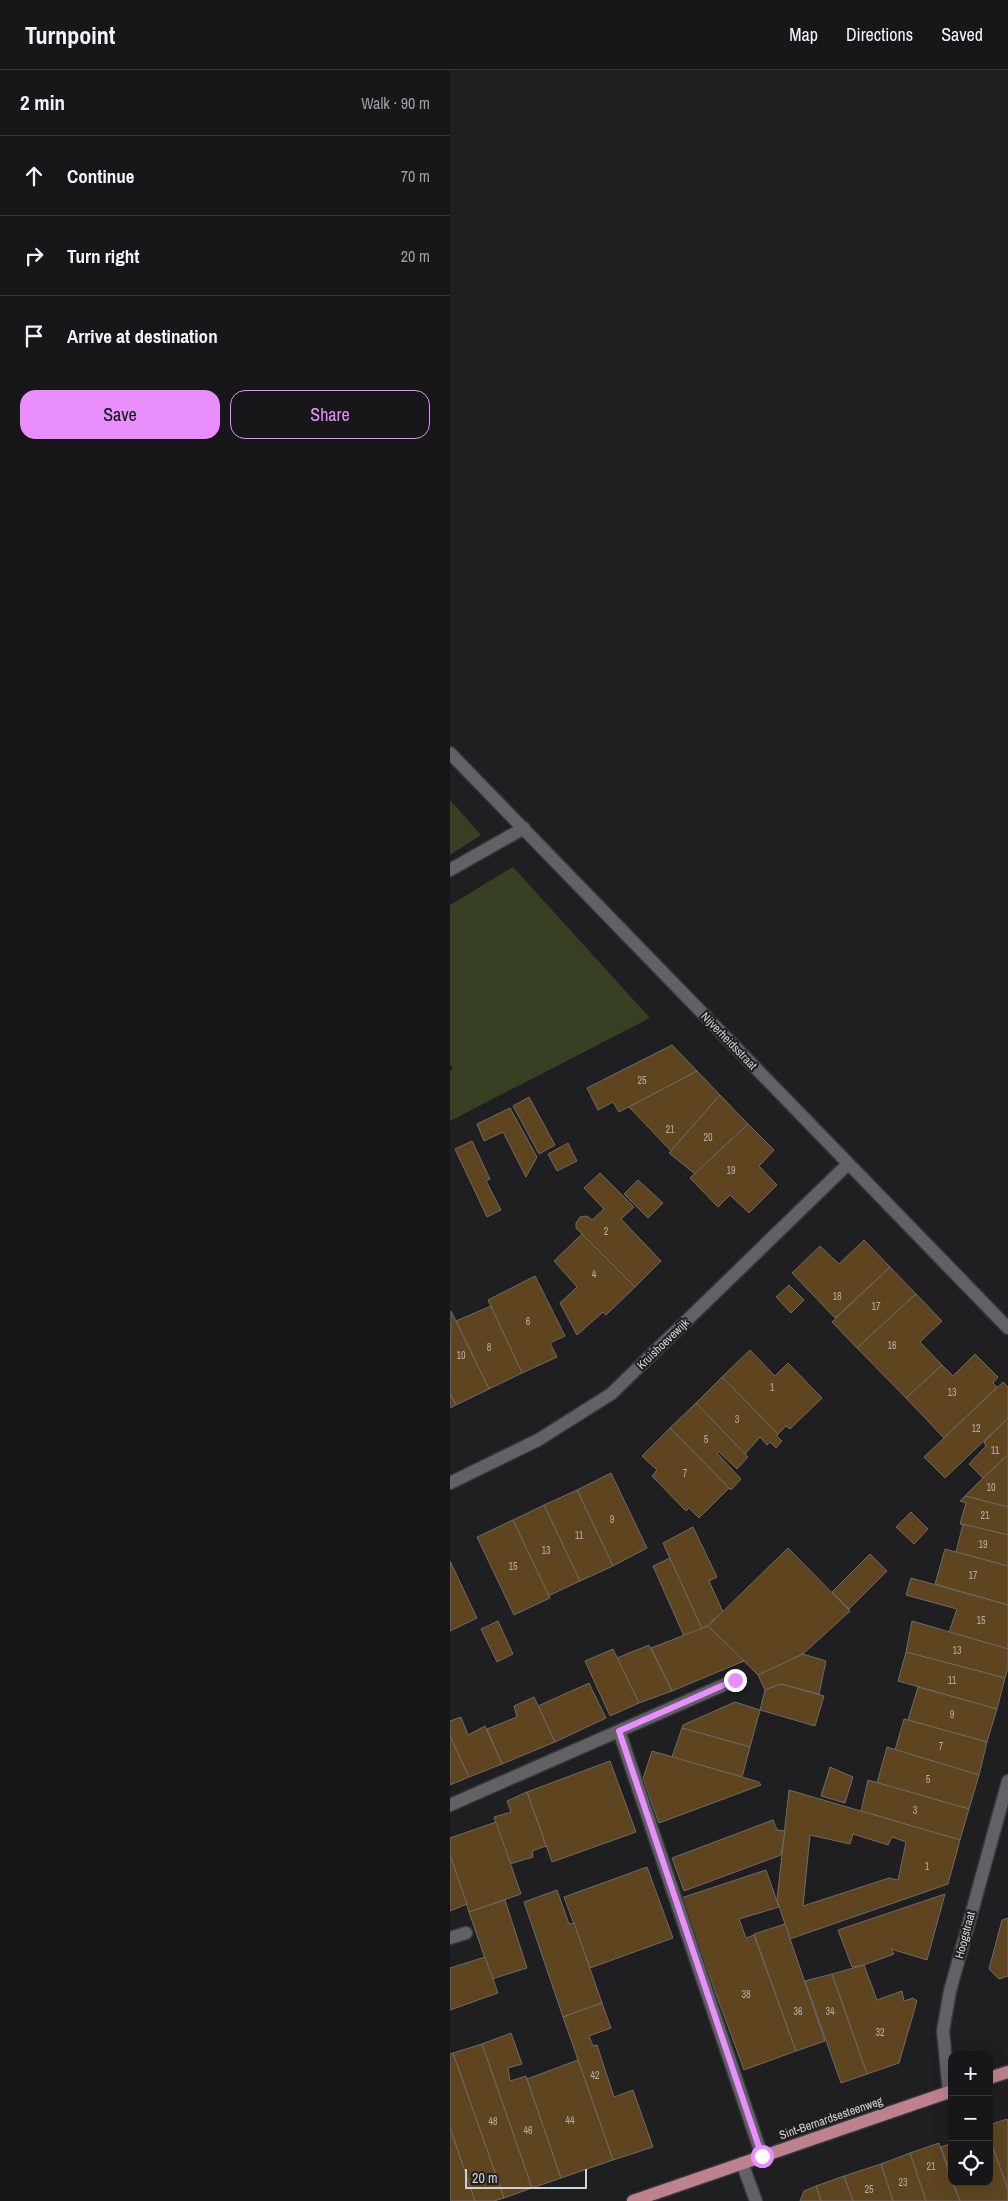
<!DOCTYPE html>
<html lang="en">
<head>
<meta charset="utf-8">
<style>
	:root { --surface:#171619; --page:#201f22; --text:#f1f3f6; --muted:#9e9fa2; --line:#363538; --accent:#e88eff }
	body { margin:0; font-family:"Archivo Narrow",sans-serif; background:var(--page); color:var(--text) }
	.controls { position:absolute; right:15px; bottom:15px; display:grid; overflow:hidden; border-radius:10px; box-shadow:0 5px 20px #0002 }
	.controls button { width:45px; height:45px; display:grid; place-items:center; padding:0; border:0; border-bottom:1px solid var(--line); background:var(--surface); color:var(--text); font:25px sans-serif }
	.scale { position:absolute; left:15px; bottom:12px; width:122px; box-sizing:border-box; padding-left:5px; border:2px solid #d2d1d4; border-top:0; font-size:14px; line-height:18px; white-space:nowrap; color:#d2d1d4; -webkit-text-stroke:4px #1f1e21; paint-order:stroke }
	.stop { position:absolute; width:15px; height:15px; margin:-11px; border:4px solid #e88eff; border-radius:50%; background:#fff }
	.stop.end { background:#e88eff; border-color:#fff; box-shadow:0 1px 5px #0008 }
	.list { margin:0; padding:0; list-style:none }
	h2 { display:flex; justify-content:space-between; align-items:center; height:65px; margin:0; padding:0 20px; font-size:21px }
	h2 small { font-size:16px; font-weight:400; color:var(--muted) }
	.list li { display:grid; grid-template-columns:32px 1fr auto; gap:15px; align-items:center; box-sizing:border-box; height:80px; padding:0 20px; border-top:1px solid var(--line) }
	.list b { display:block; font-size:19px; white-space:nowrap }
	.list em { font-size:16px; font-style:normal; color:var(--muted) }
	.actions { display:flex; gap:10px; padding:15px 20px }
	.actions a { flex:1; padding:11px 0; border:1px solid var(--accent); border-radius:15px; text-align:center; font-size:18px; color:var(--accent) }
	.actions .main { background:var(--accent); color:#111 }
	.icon { flex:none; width:28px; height:28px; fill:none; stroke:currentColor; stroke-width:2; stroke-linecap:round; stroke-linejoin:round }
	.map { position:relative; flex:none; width:558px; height:2131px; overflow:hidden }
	header { display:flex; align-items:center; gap:30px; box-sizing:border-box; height:70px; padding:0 25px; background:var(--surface); border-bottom:1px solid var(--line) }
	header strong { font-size:24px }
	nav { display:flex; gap:28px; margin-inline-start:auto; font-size:18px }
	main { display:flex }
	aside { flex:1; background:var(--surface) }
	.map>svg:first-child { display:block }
	.green { fill:#384023 }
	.building { fill:#5e4520; stroke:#6e6b67; fill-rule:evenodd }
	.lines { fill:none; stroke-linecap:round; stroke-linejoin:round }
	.minor-casing { stroke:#39383b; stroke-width:15 }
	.major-casing { stroke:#39383b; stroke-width:15 }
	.minor { stroke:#626165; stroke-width:12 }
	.major { stroke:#be818e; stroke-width:12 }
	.route { stroke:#e88eff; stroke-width:6 }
	.labels { text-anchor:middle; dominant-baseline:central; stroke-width:4; stroke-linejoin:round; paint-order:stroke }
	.number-label { font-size:10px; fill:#b5aea7 }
	.street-label { font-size:12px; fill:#d2d1d4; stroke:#1f1e21 }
</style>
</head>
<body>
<header>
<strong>Turnpoint</strong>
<nav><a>Map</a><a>Directions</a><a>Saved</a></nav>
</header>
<main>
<aside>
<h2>2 min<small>Walk · 90 m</small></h2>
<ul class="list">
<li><svg class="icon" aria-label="ahead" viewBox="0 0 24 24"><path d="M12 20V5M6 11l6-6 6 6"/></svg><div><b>Continue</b></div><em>70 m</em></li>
<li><svg class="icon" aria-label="right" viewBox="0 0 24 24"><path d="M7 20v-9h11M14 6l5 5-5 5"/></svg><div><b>Turn right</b></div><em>20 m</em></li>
<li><svg class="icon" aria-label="arrive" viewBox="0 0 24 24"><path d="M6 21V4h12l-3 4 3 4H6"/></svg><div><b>Arrive at destination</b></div></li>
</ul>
<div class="actions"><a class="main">Save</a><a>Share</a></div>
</aside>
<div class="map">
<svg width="558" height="2131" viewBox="0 0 558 2131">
	<rect width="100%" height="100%" fill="#1f1e21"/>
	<g class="green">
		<polygon points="0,730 31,765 0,785"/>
		<polygon points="63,797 200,948 0,1051 0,1000 3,999 0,994 0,835"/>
	</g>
	<g class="building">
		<polygon points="222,975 247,1001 169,1042 163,1032 148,1040 137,1018"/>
		<polygon points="247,1001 270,1025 221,1081 179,1037"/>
		<polygon points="270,1025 298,1054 245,1104 219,1083"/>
		<polygon points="79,1027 105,1075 89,1084 63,1036"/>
		<polygon points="60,1038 87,1087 76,1107 53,1062 34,1071 27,1054"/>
		<polygon points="298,1054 324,1080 309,1096 327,1115 299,1143 280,1125 268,1137 240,1108"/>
		<polygon points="22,1071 40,1109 36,1111 51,1140 37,1147 5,1079"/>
		<polygon points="118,1073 127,1091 107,1101 98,1084"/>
		<polygon points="150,1103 184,1137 171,1149 211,1191 185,1217 126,1158 126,1153 130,1147 137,1146 142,1150 154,1139 134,1118"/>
		<polygon points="188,1110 213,1133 198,1148 174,1124"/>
		<polygon points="132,1164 185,1217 156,1245 153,1242 127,1265 110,1233 127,1217 104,1191"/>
		<polygon points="414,1170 440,1197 385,1248 342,1203 370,1176 389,1194"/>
		<polygon points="440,1197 466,1224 407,1278 382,1252"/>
		<polygon points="85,1206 115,1266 100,1273 107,1287 72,1303 38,1230"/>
		<polygon points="339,1215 354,1230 341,1243 326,1227"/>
		<polygon points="466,1224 492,1251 470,1272 492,1295 456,1328 407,1278"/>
		<polygon points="41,1236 72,1303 39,1319 6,1251"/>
		<polygon points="1,1241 39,1319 6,1335 0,1323"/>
		<polygon points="300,1280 325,1306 338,1293 372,1328 340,1359 336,1356 328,1364 272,1307"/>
		<polygon points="525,1284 548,1307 543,1313 547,1317 494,1368 456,1328 492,1295 503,1306"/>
		<polygon points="272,1307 328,1364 327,1366 332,1371 326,1378 320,1372 317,1375 310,1367 295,1384 246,1333"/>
		<polygon points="553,1312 558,1317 558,1348 495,1408 474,1387"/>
		<polygon points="0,1323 6,1335 0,1338"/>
		<polygon points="246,1333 298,1387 287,1399 268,1381 267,1383 291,1409 281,1420 220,1358"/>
		<polygon points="558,1348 558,1385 533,1408 519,1394 536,1376 534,1372"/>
		<polygon points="220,1358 279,1418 249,1448 239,1438 236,1441 202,1406 207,1400 192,1386"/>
		<polygon points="558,1385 558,1437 515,1426 533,1408"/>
		<polygon points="161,1403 197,1478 163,1496 127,1420"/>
		<polygon points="127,1420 163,1496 130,1511 94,1435"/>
		<polygon points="515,1426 558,1437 558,1465 510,1454 516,1433 510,1431"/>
		<polygon points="94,1435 130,1511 98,1526 63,1450"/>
		<polygon points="461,1442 478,1459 464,1474 446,1457"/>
		<polygon points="63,1450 100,1528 64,1545 27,1467"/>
		<polygon points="513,1454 558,1465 558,1496 506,1482"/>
		<polygon points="243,1457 267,1507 259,1511 273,1542 252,1559 213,1473"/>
		<polygon points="338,1478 400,1541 353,1584 308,1605 258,1556"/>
		<polygon points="495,1479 558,1496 558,1535 485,1514"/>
		<polygon points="420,1484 437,1501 399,1539 382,1522"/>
		<polygon points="220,1488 252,1559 234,1566 203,1496"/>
		<polygon points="0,1491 27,1548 0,1561"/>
		<polygon points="461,1508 558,1535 558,1579 499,1562 507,1539 456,1525"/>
		<polygon points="48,1551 63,1584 47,1592 31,1559"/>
		<polygon points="462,1551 558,1579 558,1598 555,1608 456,1582"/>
		<polygon points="258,1556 294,1591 222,1621 201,1578"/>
		<polygon points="199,1575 222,1621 189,1633 167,1588"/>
		<polygon points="163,1579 189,1633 160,1646 135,1591"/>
		<polygon points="456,1582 555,1608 547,1639 448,1611"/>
		<polygon points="353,1584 376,1591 369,1624 331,1614 315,1620 308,1605"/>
		<polygon points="139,1613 156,1648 105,1672 88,1636"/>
		<polygon points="331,1614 374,1626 365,1656 310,1640 315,1620"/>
		<polygon points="468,1617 547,1639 537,1672 458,1650"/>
		<polygon points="84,1627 105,1672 52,1694 37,1659 67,1647 64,1636"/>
		<polygon points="285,1632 310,1640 300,1677 232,1658 233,1655"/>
		<polygon points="11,1647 18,1665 35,1656 52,1694 19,1707 0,1666 0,1651"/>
		<polygon points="454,1649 537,1672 529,1705 445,1680"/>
		<polygon points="232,1658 300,1677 292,1707 222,1687"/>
		<polygon points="0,1666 19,1707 0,1715"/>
		<polygon points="437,1677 529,1705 519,1739 427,1713"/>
		<polygon points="202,1681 309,1712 311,1715 209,1753 193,1709"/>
		<polygon points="160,1691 186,1762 102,1792 77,1722"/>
		<polygon points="380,1697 403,1707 395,1733 371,1726"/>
		<polygon points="418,1710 519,1739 510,1770 411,1741"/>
		<path d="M339 1720 510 1770 498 1814 340 1869 327 1830ZM403 1764 438 1775 442 1767 456 1772 448 1810 439 1808 353 1836 360 1765 400 1774Z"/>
		<polygon points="77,1722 96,1776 82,1781 83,1787 60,1794 44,1747 61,1742 57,1731"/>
		<polygon points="323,1750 327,1760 335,1761 331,1785 234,1821 222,1788"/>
		<polygon points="46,1752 71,1824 19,1842 0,1785 0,1768"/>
		<polygon points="0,1785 17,1834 0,1841"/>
		<polygon points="197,1797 223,1868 140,1898 114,1827"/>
		<polygon points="316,1800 329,1837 289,1849 296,1868 304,1865 346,1981 294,2000 231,1828"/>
		<polygon points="107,1820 119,1854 124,1853 152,1933 113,1947 74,1832"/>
		<polygon points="495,1824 477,1890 441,1879 444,1884 414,1895 402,1897 388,1860"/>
		<polygon points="55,1830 77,1898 42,1909 19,1842"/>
		<polygon points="558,1848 558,1906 549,1909 539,1899 552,1850"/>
		<polygon points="335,1854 375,1971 346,1981 304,1864"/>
		<polygon points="35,1887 48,1923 0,1940 0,1898"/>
		<polygon points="414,1895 427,1930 452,1921 454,1931 463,1928 467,1931 449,1993 417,2004 382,1904"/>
		<polygon points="382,1904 417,2004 391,2013 355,1911"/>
		<polygon points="152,1933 161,1958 139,1966 143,1976 147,1975 164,2027 183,2020 203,2077 163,2090 113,1947"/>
		<polygon points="61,1963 72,1994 58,1998 60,2011 76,2006 111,2108 82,2118 32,1974"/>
		<polygon points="32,1974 82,2118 54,2128 3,1983"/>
		<polygon points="3,1983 54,2128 44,2131 25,2131 0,2058 0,1984"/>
		<polygon points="128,1990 163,2090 111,2108 77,2009"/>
		<polygon points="557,2049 558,2051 558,2120 539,2067 539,2055"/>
		<polygon points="0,2058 25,2131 0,2131"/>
		<polygon points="539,2067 558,2120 558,2131 510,2131 503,2112 539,2112"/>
		<polygon points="489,2073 502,2112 510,2131 476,2131 460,2083"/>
		<polygon points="502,2073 502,2108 491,2077"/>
		<polygon points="460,2083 476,2131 443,2131 431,2094"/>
		<polygon points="431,2094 443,2131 403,2131 394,2106"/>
		<polygon points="394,2106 403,2131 371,2131 366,2116"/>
		<polygon points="366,2116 371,2131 350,2131 354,2121"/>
	</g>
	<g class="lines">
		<g class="minor-casing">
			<g id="minor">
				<polyline points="0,683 558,1258"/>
				<polyline points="0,800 74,758"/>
				<polyline points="0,1413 88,1370 161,1324 398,1094"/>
				<polyline points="169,1661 312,2086"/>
				<polyline points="0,1735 285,1610"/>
				<polyline points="0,1868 16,1863"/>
				<polyline points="499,2022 493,1961 500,1921 558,1711"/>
				<polyline points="292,2093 306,2131"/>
			</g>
		</g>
		<g class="major-casing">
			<g id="major">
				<polyline points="539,2008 558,2002"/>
				<polyline points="183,2131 502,2021"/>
			</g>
		</g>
		<use href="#minor" class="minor"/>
		<use href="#major" class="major"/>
	</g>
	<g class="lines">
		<polyline class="route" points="285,1610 169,1661 312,2086"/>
	</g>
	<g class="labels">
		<g class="number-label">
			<text x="192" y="1010">25</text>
			<text x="220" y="1059">21</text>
			<text x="258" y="1067">20</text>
			<text x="281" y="1100">19</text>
			<text x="156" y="1161">2</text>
			<text x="144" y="1204">4</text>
			<text x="387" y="1226">18</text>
			<text x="426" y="1236">17</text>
			<text x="78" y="1251">6</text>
			<text x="442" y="1275">16</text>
			<text x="39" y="1277">8</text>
			<text x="11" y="1285">10</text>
			<text x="322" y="1317">1</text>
			<text x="502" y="1322">13</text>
			<text x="287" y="1349">3</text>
			<text x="526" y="1358">12</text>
			<text x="256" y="1369">5</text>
			<text x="545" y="1380">11</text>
			<text x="235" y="1403">7</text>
			<text x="541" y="1417">10</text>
			<text x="535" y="1445">21</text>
			<text x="162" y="1449">9</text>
			<text x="129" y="1465">11</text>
			<text x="533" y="1474">19</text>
			<text x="96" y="1480">13</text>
			<text x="63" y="1496">15</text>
			<text x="523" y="1505">17</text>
			<text x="531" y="1550">15</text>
			<text x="507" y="1580">13</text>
			<text x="502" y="1610">11</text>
			<text x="502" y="1644">9</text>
			<text x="491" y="1676">7</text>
			<text x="478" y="1709">5</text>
			<text x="465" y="1740">3</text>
			<text x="477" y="1796">1</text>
			<text x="296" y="1924">38</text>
			<text x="348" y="1941">36</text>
			<text x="380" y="1941">34</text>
			<text x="430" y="1962">32</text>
			<text x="145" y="2005">42</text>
			<text x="120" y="2050">44</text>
			<text x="43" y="2051">48</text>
			<text x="78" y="2060">46</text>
			<text x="481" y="2096">21</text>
			<text x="453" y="2112">23</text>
			<text x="419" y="2119">25</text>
		</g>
		<g class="street-label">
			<text transform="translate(279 971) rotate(46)">Nijverheidsstraat</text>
			<text transform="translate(213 1274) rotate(-44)">Kruishoevewijk</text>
			<text transform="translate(515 1865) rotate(-75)">Hoogstraat</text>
			<text transform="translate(381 2048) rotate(-19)">Sint-Bernardsesteenweg</text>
		</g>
	</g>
</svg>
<div class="controls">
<button>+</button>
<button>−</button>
<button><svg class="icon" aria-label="locate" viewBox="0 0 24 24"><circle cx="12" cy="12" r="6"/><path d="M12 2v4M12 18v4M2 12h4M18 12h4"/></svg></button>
</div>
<div class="scale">20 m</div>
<div class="stop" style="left:312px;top:2086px"></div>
<div class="stop end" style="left:285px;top:1610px"></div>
</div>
</main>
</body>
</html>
